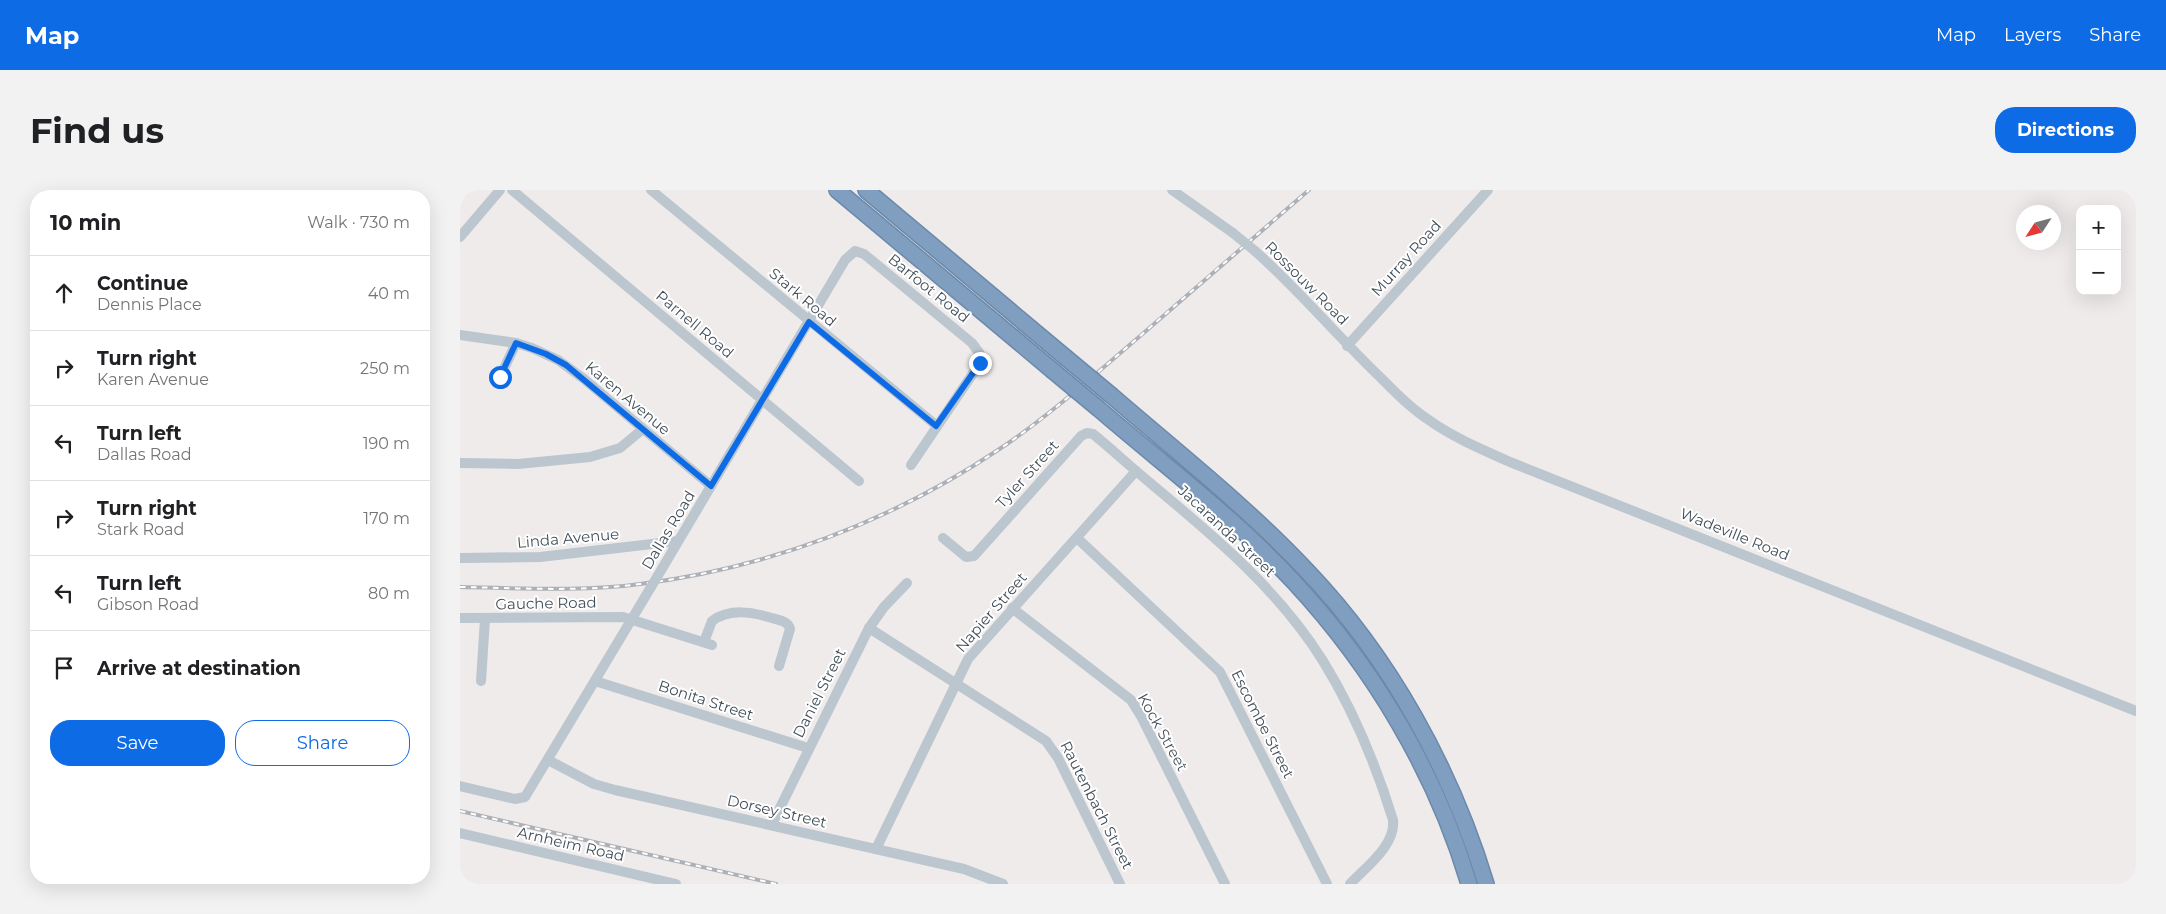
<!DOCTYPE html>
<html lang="en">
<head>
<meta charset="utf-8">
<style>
	:root { --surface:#fff; --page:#f2f2f2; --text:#202124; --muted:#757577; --line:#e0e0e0; --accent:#0e6be6 }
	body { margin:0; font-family:Montserrat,sans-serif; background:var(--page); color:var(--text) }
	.controls { position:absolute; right:15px; top:15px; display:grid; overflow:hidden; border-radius:10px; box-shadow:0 5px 20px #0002 }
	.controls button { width:45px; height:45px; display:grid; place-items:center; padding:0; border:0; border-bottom:1px solid var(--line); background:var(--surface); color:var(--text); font:25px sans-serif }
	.compass { position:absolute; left:1556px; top:15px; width:45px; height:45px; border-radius:50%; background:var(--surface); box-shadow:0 5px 20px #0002; rotate:234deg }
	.stop { position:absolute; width:15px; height:15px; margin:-11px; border:4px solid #0e6be6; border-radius:50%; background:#fff }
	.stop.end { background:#0e6be6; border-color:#fff; box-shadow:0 1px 5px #0008 }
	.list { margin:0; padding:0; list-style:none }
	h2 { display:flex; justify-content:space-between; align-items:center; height:65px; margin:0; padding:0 20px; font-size:21px }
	h2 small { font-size:16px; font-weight:400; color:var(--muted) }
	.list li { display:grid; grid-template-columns:32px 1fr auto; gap:15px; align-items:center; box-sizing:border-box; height:75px; padding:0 20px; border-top:1px solid var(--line) }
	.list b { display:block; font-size:19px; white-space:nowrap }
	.list p { margin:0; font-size:16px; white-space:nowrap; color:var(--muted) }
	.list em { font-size:16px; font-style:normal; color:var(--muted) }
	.actions { display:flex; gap:10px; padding:15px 20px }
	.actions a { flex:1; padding:11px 0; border:1px solid var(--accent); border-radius:20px; text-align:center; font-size:18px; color:var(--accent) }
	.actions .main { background:var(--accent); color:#fff }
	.icon { flex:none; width:28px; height:28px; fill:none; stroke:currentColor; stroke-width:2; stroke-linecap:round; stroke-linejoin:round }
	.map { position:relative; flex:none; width:1676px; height:694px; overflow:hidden; border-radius:20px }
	header { display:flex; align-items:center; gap:30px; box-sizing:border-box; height:70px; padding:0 25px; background:var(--accent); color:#fff }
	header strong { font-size:24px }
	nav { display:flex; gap:28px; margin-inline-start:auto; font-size:18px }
	.intro { display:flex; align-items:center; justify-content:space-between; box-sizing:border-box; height:120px; padding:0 30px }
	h1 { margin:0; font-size:35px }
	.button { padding:12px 22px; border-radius:20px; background:var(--accent); color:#fff; font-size:18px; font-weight:700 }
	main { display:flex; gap:30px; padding:0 30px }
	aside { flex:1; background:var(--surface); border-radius:20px; box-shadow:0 5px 20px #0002 }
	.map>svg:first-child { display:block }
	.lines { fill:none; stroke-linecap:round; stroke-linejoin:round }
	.highway-casing { stroke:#6b89aa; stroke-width:18 }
	.minor { stroke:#bbc6cf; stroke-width:10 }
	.highway { stroke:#809ebf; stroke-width:15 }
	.rail-casing { stroke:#adb1b7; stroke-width:4 }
	.rail { stroke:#fff; stroke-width:2; stroke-dasharray:5.5; stroke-linecap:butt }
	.highway-bridge-casing { stroke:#6b89aa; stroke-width:18; stroke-linecap:butt }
	.minor-bridge { stroke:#bbc6cf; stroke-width:10 }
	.highway-bridge { stroke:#809ebf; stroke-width:15 }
	.route { stroke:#0e6be6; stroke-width:6 }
	.labels { text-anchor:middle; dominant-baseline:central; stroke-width:4; stroke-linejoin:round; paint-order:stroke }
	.street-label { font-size:15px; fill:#434f5a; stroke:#fff }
</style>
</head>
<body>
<header>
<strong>Map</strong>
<nav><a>Map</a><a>Layers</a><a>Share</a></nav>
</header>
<div class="intro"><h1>Find us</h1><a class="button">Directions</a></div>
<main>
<aside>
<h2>10 min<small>Walk · 730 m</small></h2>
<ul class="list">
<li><svg class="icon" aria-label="ahead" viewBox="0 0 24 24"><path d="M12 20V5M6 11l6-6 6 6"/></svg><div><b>Continue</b><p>Dennis Place</p></div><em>40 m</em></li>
<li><svg class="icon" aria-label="right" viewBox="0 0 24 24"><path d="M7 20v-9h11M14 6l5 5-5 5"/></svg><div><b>Turn right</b><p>Karen Avenue</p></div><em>250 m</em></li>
<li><svg class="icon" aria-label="left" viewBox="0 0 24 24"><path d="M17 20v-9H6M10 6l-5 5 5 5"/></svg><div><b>Turn left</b><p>Dallas Road</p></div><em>190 m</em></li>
<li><svg class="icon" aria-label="right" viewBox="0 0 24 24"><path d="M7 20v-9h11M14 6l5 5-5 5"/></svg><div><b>Turn right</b><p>Stark Road</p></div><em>170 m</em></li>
<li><svg class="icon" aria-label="left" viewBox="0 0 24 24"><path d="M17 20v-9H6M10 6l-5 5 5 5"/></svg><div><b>Turn left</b><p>Gibson Road</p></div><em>80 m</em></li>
<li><svg class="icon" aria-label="arrive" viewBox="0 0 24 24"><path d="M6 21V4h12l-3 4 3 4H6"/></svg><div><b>Arrive at destination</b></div></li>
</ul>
<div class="actions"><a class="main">Save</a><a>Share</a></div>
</aside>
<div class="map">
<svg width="1676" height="694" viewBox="0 0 1676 694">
	<rect width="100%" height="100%" fill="#efebeb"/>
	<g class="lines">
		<g class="highway-casing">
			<g id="highway">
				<polyline points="377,0 592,180"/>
				<polyline points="406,0 605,167"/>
				<path d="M652 206C718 263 787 317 847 381 930 468 991 579 1026 694"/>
				<path d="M639 219C705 276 775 328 834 392 913 477 976 582 1009 694"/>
			</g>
		</g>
		<g class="minor">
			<polyline points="52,0 399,291"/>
			<polyline points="191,0 477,236"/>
			<polyline points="712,0 773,43"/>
			<polyline points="0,47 40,0"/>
			<path d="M795 61C840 101 878 147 921 188 935 202 949 217 966 228 992 247 1021 259 1050 272L1676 521"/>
			<polyline points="0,145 56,153 72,158 98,170 124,189 251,296"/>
			<polyline points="887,156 1028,0"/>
			<polyline points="40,187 56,153"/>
			<polyline points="0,273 58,274 130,267 160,258 183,239"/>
			<path d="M483 348 506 367 514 366 621 246 627 243 633 244C648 256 662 269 676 281 745 339 815 394 863 471 894 521 916 575 933 630 936 655 906 677 890 694"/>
			<polyline points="617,348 760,482 867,694"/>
			<polyline points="0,368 80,367 218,351"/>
			<polyline points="203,377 385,70 395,61 404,64 512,153 520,164 520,173 451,275"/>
			<polyline points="552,418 671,510 681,526 765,694"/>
			<polyline points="0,428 163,427 252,455"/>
			<polyline points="409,438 586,551 598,568 660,694"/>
			<path d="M244 452 252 431C270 418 292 422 312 428 319 430 328 431 330 439L319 476"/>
			<polyline points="21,491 25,429"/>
			<polyline points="135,491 348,558"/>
			<polyline points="88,570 134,594 155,600 504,679 543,694"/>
			<polyline points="0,596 55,609 65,607 191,397"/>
			<polyline points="312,634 409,438 424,417 447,393"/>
			<polyline points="0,643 216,694"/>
			<polyline points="416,659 508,469 676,281"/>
		</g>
		<use href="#highway" class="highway"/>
		<g class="rail-casing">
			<g id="rail">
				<path d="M0 397C60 398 121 402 180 394 308 378 432 331 538 260 588 227 633 186 679 147 735 98 792 49 849 0"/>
				<polyline points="0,621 316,694"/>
			</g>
		</g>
		<use href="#rail" class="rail"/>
		<g class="highway-bridge-casing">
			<g id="highway-bridge">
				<polyline points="605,167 652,206"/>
				<polyline points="592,180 639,219"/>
			</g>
		</g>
		<g class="minor-bridge">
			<polyline points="773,43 795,61"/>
			<polyline points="191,397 203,377"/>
		</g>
		<use href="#highway-bridge" class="highway-bridge"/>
	</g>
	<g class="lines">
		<polyline class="route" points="40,187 56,153 86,164 106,175 251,296 349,132 476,236 520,173"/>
	</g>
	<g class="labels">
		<g class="street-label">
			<text transform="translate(946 68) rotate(-48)">Murray Road</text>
			<text transform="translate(847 93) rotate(45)">Rossouw Road</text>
			<text transform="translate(469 98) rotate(39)">Barfoot Road</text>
			<text transform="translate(343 107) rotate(40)">Stark Road</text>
			<text transform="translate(235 134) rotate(40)">Parnell Road</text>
			<text transform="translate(168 208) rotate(40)">Karen Avenue</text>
			<text transform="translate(567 284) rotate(-48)">Tyler Street</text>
			<text transform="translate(208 340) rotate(-59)">Dallas Road</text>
			<text transform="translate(767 341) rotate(43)">Jacaranda Street</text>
			<text transform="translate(1275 344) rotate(22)">Wadeville Road</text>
			<text transform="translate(108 348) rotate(-5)">Linda Avenue</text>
			<text transform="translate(86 413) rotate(-1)">Gauche Road</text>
			<text transform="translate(531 422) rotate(-49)">Napier Street</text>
			<text transform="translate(359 503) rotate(-63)">Daniel Street</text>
			<text transform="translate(246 510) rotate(18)">Bonita Street</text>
			<text transform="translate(803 534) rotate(63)">Escombe Street</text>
			<text transform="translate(703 542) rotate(61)">Kock Street</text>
			<text transform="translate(637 615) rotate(63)">Rautenbach Street</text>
			<text transform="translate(317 621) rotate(13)">Dorsey Street</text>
			<text transform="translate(111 654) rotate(13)">Arnheim Road</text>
		</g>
	</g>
</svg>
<div class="controls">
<button>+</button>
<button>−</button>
</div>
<svg class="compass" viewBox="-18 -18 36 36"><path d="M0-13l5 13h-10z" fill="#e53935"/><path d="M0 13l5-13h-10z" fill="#757577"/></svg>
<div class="stop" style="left:40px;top:187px"></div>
<div class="stop end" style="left:520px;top:173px"></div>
</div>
</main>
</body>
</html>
